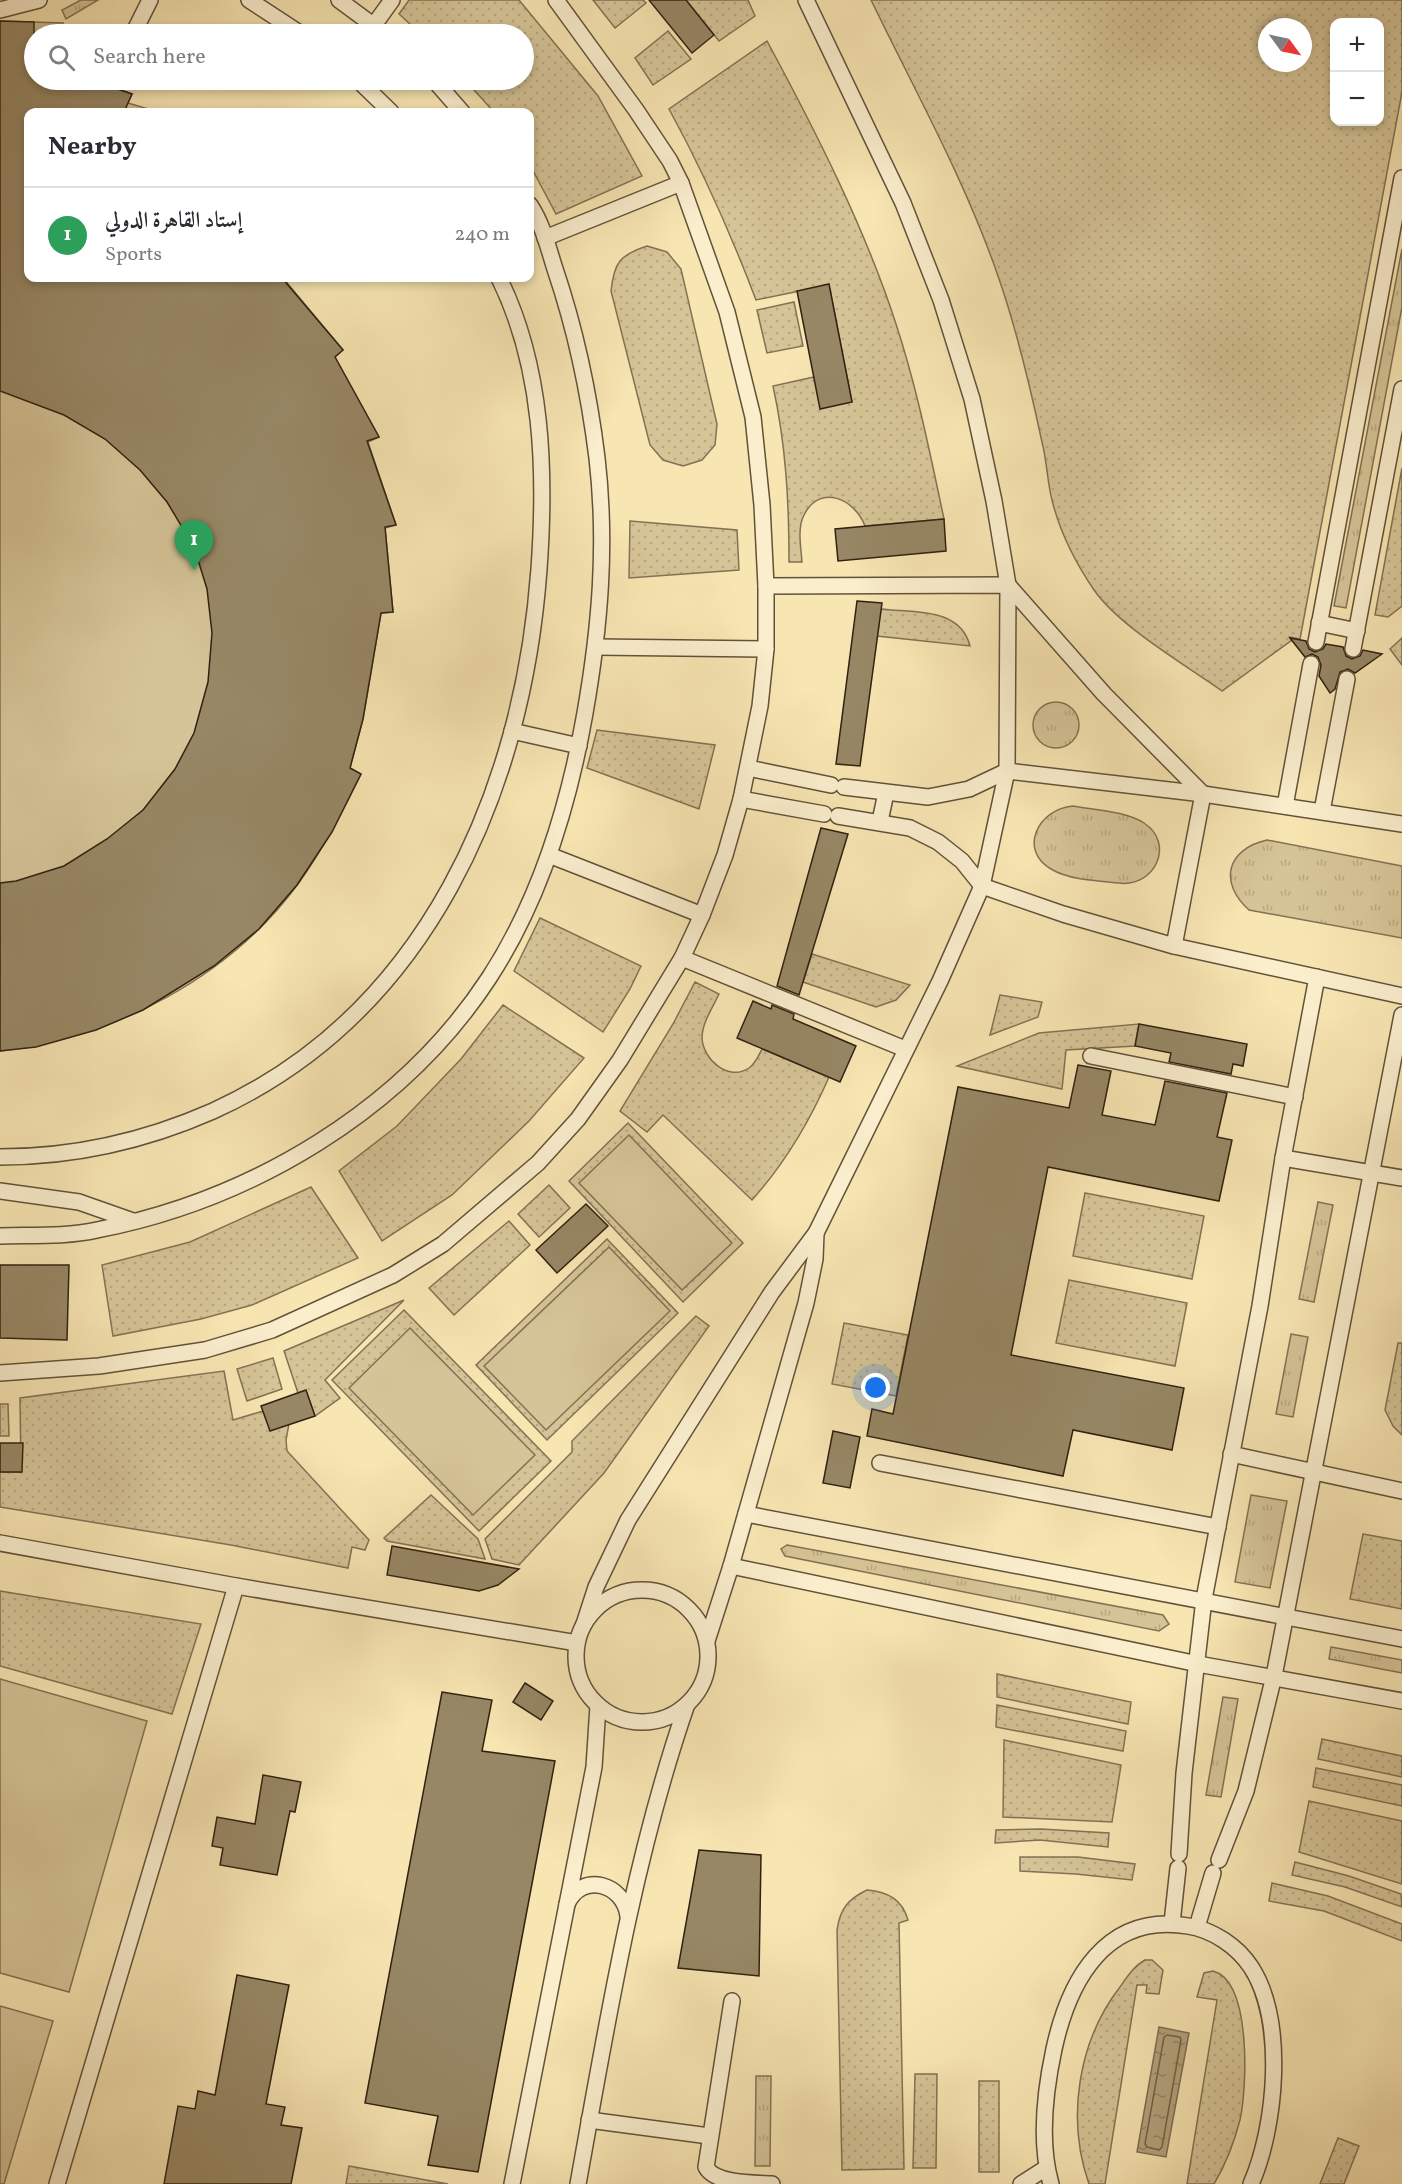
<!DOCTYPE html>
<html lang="en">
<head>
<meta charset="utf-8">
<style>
	:root { --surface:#fff; --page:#f7f7f7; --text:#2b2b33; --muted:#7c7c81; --line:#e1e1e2; --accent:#8f2418 }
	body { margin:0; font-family:Vollkorn,Amiri,serif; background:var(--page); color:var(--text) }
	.controls { position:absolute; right:18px; top:18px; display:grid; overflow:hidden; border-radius:12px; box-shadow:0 3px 9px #0003 }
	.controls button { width:54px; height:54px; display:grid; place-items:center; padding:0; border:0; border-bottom:2px solid var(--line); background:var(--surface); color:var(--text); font:30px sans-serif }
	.compass { position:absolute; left:1258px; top:18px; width:54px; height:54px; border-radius:50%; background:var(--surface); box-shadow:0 3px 9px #0003; rotate:123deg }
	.you { position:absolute; left:876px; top:1388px; width:21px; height:21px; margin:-15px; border:4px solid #fff; border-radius:50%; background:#1a73e8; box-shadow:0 0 0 9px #1a73e833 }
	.badge { display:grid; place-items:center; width:39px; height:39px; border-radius:50%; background:var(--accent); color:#fff; font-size:20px; font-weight:700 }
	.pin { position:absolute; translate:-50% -50px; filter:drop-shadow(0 2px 3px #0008) }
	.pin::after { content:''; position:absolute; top:32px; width:21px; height:18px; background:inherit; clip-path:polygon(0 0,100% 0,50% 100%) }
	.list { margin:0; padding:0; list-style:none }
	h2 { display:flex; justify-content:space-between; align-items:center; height:78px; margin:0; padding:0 24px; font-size:26px }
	h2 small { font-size:20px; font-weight:400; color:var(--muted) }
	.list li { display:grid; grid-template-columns:39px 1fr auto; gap:18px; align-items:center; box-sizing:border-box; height:96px; padding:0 24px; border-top:2px solid var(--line) }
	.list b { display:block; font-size:22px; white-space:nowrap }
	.list p { margin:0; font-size:20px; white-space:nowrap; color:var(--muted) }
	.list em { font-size:20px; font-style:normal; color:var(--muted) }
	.icon { flex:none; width:33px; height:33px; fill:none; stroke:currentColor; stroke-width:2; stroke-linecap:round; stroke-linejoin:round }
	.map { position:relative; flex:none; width:1402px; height:2184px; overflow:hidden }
	.search { position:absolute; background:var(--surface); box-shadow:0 3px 9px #0003; left:24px; top:24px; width:510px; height:66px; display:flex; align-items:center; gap:15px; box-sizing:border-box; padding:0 21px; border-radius:33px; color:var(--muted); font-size:22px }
	.panel { position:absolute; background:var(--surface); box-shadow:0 3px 9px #0003; left:24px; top:108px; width:510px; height:174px; border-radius:12px }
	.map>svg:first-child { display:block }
	.grass { fill:url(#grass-tufts); stroke:#827254; stroke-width:1.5 }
	.park { fill:url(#park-dots); stroke:#827254; stroke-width:1.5; fill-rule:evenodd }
	.pitch { fill:#d5c497; stroke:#827254; stroke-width:1.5 }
	.water { fill:url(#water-ripples); stroke:#7f6e52; stroke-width:1.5 }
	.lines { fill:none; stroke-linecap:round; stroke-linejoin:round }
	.shore { stroke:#726247; stroke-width:1.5 }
	.building { fill:#978765; stroke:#302112; stroke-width:1.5 }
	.lane-casing { stroke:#62523a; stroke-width:18 }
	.lane { stroke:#faeecd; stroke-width:15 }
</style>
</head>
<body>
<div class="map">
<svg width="1402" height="2184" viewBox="0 0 1402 2184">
	<defs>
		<pattern id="grass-tufts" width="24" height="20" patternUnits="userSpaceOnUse" patternTransform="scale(1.5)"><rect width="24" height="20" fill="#d5c497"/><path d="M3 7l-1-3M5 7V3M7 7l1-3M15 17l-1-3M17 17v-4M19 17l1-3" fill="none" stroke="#b7a881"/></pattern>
		<pattern id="park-dots" width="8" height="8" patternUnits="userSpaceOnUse" patternTransform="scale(1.5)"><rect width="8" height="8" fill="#d5c497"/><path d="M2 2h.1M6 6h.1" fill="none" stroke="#b7a881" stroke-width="1.8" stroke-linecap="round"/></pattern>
		<pattern id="water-ripples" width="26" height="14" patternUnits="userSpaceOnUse" patternTransform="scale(1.5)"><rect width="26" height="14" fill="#b3a27c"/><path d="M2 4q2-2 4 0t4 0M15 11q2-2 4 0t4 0" fill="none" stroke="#928464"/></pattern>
	</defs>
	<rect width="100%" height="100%" fill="#f7e5b2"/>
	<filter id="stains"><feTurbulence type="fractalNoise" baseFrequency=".00333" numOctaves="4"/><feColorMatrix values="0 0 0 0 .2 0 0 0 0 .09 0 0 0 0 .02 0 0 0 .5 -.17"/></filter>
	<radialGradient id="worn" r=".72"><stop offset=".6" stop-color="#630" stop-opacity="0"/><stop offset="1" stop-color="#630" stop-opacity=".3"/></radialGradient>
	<g class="grass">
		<polygon points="81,0 98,0 66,19 62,10"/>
		<polygon points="1402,249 1402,307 1346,608 1334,606"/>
		<circle cx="1056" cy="725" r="23"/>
		<path d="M1073 806C1094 810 1126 811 1144 823 1176 844 1154 888 1119 883 1098 881 1069 880 1051 869 1018 850 1038 809 1073 806Z"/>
		<path d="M1267 840 1402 866V938L1249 910C1218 882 1227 849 1267 840Z"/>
		<polygon points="1318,1202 1333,1205 1314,1302 1299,1299"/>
		<polygon points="1291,1334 1308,1337 1293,1417 1276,1414"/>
		<polygon points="1251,1495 1287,1501 1270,1588 1235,1582"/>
		<polygon points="787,1545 1163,1615 1169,1624 1159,1631 785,1556 781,1549"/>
		<polygon points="1331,1647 1402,1660 1402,1673 1329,1659"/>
		<polygon points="1223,1697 1238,1699 1221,1797 1206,1795"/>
		<polygon points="756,2076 771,2076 770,2166 755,2166"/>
	</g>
	<g class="park">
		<polygon points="409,0 519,0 598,96 642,176 556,214 530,165 530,112 494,112 465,80 524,80 524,34 421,34 399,14"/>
		<polygon points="593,0 643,0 646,3 615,28"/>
		<polygon points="686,0 748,0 755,16 719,41"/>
		<path d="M871 0H1402V92L1300 639 1290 637 1292 640 1222 691C1184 664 1120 627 1094 590 1075 562 1060 533 1052 500 1047 481 1047 461 1042 442 1030 386 1017 330 998 276 965 180 915 91 871 0ZM1334 22H1380V122H1334ZM1267 27H1303V63H1267Z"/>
		<polygon points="668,31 691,59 653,85 635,58"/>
		<path d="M767 41C815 130 865 228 896 324 917 388 930 453 944 519L865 526C855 499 820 483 804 515 797 528 801 548 802 562H789C789 502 786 445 773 386L814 377 821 408 852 402 829 285 756 300C731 234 703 171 669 109Z"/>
		<path d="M647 246 667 252 681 269 717 424 715 445 702 460 683 466 663 460 650 445 611 291C614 262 620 255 647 246Z"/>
		<polygon points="794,302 803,346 767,353 757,310"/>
		<polygon points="1402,468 1402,606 1388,617 1375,615"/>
		<polygon points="630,521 737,530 739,570 629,578"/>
		<path d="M881 609C914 613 960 607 970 646L877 636Z"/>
		<polygon points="1402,638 1402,665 1390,649"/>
		<polygon points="597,730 715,745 699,809 587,768"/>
		<polygon points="540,918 641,966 630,989 603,1032 514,971"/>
		<polygon points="812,954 910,985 896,1000 876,1007 803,982"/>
		<path d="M695 982 719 994C713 1007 702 1023 702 1038 703 1059 728 1082 749 1068 755 1064 759 1055 762 1049L829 1077C809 1123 786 1162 752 1200L663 1115 647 1132 620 1111 673 1024Z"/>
		<polygon points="1000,995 1042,1002 1038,1017 990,1035"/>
		<polygon points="503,1005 584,1058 529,1121 452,1195 382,1241 339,1171 397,1126 461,1059"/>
		<polygon points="1139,1024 1135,1046 1066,1050 1062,1089 957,1066 1039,1033"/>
		<polygon points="628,1123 743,1243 683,1302 569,1181"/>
		<polygon points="549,1185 570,1208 539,1237 518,1214"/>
		<polygon points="311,1187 358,1258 252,1305 201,1319 113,1336 102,1265 190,1242"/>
		<polygon points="1085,1193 1204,1216 1192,1279 1073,1256"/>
		<polygon points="509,1221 530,1245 454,1315 429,1288"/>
		<polygon points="607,1239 678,1313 547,1440 476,1365"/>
		<polygon points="1069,1280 1187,1303 1175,1366 1056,1343"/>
		<polygon points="404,1300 325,1380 340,1398 315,1416 306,1391 298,1393 284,1351"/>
		<polygon points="404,1310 551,1461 479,1531 332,1380"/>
		<polygon points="696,1316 709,1326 604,1473 519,1565 492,1559 485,1539 572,1452 572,1441"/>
		<polygon points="844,1323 908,1335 896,1396 832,1384"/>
		<polygon points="1398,1343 1402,1343 1402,1435 1393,1426 1385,1410"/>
		<polygon points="273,1358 282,1389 247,1401 237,1369"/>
		<polygon points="224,1371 233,1420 263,1411 289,1424 286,1440 287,1451 369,1540 365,1550 352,1547 348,1568 231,1545 0,1507 0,1472 21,1472 20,1398"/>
		<polygon points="0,1404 8,1404 9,1436 0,1436"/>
		<polygon points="431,1495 478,1539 485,1559 387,1541 384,1538"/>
		<polygon points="1363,1534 1402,1541 1402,1609 1350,1599"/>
		<polygon points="0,1591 201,1624 172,1714 0,1666"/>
		<polygon points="997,1674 1131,1702 1128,1724 997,1697"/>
		<polygon points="997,1705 1126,1731 1123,1751 996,1727"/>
		<polygon points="1322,1739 1402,1756 1402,1777 1318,1759"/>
		<polygon points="1004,1740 1121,1765 1112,1822 1003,1817"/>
		<polygon points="1316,1768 1402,1785 1402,1806 1313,1787"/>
		<polygon points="1309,1801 1402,1821 1402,1884 1299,1852"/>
		<polygon points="1041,1829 1109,1833 1108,1847 1040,1840 995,1843 996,1830"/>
		<polygon points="1020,1857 1078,1857 1135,1864 1132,1880 1076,1874 1020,1871"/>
		<polygon points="1295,1862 1349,1876 1401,1894 1402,1907 1345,1887 1292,1875"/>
		<polygon points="1272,1883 1328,1896 1402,1924 1402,1941 1324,1911 1269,1901"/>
		<path d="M867 1890C888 1892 902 1899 908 1920L899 1923 904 2169 842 2170 837 1930C840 1909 848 1899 867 1890Z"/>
		<path d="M1145 1960H1152L1163 1970 1159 1994 1146 1993 1147 1985H1137L1105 2184H1089C1066 2119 1078 2041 1120 1987 1127 1977 1134 1966 1145 1960Z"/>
		<path d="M1213 1971C1252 1981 1247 2089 1240 2120 1234 2143 1226 2164 1214 2184H1187L1217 2000 1197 1997 1204 1973Z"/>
		<polygon points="915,2074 937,2074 936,2168 913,2168"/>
		<rect x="979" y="2081" width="20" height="91"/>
		<polygon points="1338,2138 1359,2146 1344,2184 1320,2184"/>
		<polygon points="349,2166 448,2184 346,2184"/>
	</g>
	<g class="pitch">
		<path d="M0 21 63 23 60 34H34V80H92L132 94 128 103 158 112H28V278H283L343 350 335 357 379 437 368 442 396 525 385 528 393 612 381 613 363 719 350 768 361 774C342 812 323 850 298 884 229 978 113 1038 0 1051Z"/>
		<polygon points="629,1135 732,1243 682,1290 579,1183"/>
		<polygon points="609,1247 670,1311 546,1430 484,1366"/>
		<polygon points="410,1328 535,1455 473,1515 349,1388"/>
		<polygon points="0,1679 147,1721 69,1992 0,1973"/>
		<polygon points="0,2006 53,2021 4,2184 0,2184"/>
	</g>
	<polygon class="water" points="1159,2027 1189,2033 1166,2157 1137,2152"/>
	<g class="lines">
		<polygon class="shore" points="1167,2035 1180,2037 1181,2040 1162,2147 1159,2150 1147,2147 1145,2144 1164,2037"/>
	</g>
	<g class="building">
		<polygon points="649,0 686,0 714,35 692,53"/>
		<polygon points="0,21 34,22 34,80 92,80 132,94 124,112 28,112 28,278 282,278 343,350 335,357 379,437 367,441 396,525 385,527 393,612 381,613 363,719 350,768 361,774 332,832 297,885 259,929 214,966 143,1010 96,1030 36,1047 0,1051 0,883 16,881 64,866 107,839 143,810 175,769 194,733 208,682 212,633 207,589 194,547 167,502 140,470 105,439 64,415 0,391"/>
		<polygon points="829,284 852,402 820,409 797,291"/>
		<polygon points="944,519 946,551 838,561 835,529"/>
		<polygon points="857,601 882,603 860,766 836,764"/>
		<polygon points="1290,638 1306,641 1309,649 1315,652 1323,649 1326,644 1343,647 1346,656 1352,659 1360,656 1363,650 1382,654 1355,673 1348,669 1340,672 1335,689 1330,693 1319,676 1321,665 1318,657 1312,654 1305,657"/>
		<polygon points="821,828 848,834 799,995 777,986"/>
		<polygon points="753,1001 771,1009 772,1005 794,1014 793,1019 856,1046 840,1082 737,1038"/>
		<polygon points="1139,1024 1247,1044 1243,1066 1233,1064 1231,1074 1169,1062 1171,1053 1135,1046"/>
		<polygon points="1078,1065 1111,1071 1102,1115 1155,1125 1165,1081 1227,1093 1217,1137 1232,1140 1219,1201 1048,1167 1011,1355 1184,1388 1172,1450 1073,1430 1063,1476 867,1436 872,1409 893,1414 958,1087 1069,1108"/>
		<polygon points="586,1204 608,1226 557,1273 536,1250"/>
		<polygon points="0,1265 69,1265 67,1340 0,1338"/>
		<polygon points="306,1390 315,1416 270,1431 261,1406"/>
		<polygon points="833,1431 860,1437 850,1488 823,1483"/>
		<polygon points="0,1443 23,1443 22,1472 0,1472"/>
		<polygon points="392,1546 519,1569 498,1585 479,1591 387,1575"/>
		<polygon points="525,1683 553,1701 541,1720 513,1702"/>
		<polygon points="442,1692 492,1700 482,1751 555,1761 478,2172 428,2165 438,2116 365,2103"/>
		<polygon points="263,1775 301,1782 295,1812 290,1811 277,1875 220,1865 223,1848 212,1846 217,1817 255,1824"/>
		<polygon points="699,1850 761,1855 759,1976 678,1968"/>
		<polygon points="237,1975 289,1985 266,2104 285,2107 281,2125 302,2128 291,2184 164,2184 178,2106 195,2109 198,2091 215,2095"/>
	</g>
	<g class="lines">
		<g class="lane-casing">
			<g id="lane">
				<polyline points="249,0 301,34"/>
				<polyline points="339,0 385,34"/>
				<polyline points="0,10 39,0"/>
				<polyline points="374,25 392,0"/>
				<polyline points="133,34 150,0"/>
				<polyline points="358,80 391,112"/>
				<polyline points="434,80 462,112"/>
				<polyline points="545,238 681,183"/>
				<polyline points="766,586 1008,585 1104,694 1203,794 1174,946"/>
				<polyline points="1319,623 1357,631"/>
				<polyline points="1316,642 1402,178"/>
				<polyline points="596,647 766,649"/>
				<polyline points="1353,649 1402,389"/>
				<polyline points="512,731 579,746"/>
				<polyline points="748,768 831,785"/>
				<polyline points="844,787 928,797 969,789 1007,771 1203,794 1402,824"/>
				<polyline points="741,799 824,814"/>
				<polyline points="1285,806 1311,664"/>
				<polyline points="1322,811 1347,679"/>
				<polyline points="838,816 910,828 938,842 962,861 982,886 1063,914 1174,946 1402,996"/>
				<polyline points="880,821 886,793"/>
				<polyline points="549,855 702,915"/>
				<polyline points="682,958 905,1049"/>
				<polyline points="1091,1056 1295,1097"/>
				<path d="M0 1157C74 1157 145 1141 213 1111 427 1014 523 791 539 569 546 471 543 367 499 278"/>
				<polyline points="1283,1158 1402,1178"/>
				<polyline points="0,1191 79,1202 133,1221"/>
				<path d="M0 1236C31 1235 66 1237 97 1230 251 1200 402 1111 489 978 540 900 569 804 585 713 600 627 607 545 597 458 589 393 576 331 555 269 548 247 543 225 530 205"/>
				<polyline points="0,1373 99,1366 205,1350 272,1330 393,1275 443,1244 538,1163 578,1119 620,1060 682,958 702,915 725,855 741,799 760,706 766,649 766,586 762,505 753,417 727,312 681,183 670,161 636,110 556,0"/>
				<polyline points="1231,1454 1402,1491"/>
				<polyline points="880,1463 1218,1527"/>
				<polyline points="746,1514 1402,1639"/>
				<polyline points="0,1543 236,1586 577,1643"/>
				<polyline points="731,1566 1198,1664 1402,1701"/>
				<circle cx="642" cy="1656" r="66"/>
				<polyline points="584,1624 596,1587 628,1520 772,1292 816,1233 940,981 982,886 1007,771 1008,585 994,501 972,399 941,300 903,203 806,0"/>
				<polyline points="707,1641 731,1566 806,1303 815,1259 816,1233"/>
				<polyline points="1179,1854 1184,1773 1204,1599 1260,1306 1283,1158 1317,977"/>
				<polyline points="1219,1860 1246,1791 1274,1676 1402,1015"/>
				<path d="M567 1904C582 1871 624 1884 628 1916"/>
				<polyline points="1172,1923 1178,1868"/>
				<polyline points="1197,1927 1213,1873"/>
				<path d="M732 2001 706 2167C715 2184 753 2183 772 2184"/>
				<polyline points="589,2120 709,2136"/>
				<polyline points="57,2184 236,1586"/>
				<polyline points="512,2184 594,1767 598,1706"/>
				<path d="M578 2184C607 2024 633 1861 686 1707"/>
				<polyline points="1021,2184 1046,2168"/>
				<path d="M1051 2184C1039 2142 1045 2091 1054 2049 1069 1980 1106 1912 1188 1926 1213 1930 1237 1946 1251 1967 1286 2021 1276 2127 1251 2184"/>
			</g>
		</g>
		<use href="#lane" class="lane"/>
	</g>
	<rect width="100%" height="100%" filter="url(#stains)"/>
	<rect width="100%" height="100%" fill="url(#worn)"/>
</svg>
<div class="controls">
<button>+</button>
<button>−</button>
</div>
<svg class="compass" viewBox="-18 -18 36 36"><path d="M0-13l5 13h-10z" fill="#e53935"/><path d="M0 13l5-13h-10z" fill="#7c7c81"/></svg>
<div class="you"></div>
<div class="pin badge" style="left:194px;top:570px;background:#2e9e5b">1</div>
<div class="search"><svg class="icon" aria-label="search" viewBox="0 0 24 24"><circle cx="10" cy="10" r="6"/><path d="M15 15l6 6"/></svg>Search here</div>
<section class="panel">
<h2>Nearby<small></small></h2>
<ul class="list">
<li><span class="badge" style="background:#2e9e5b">1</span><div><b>إستاد القاهرة الدولي</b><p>Sports</p></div><em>240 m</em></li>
</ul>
</section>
</div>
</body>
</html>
